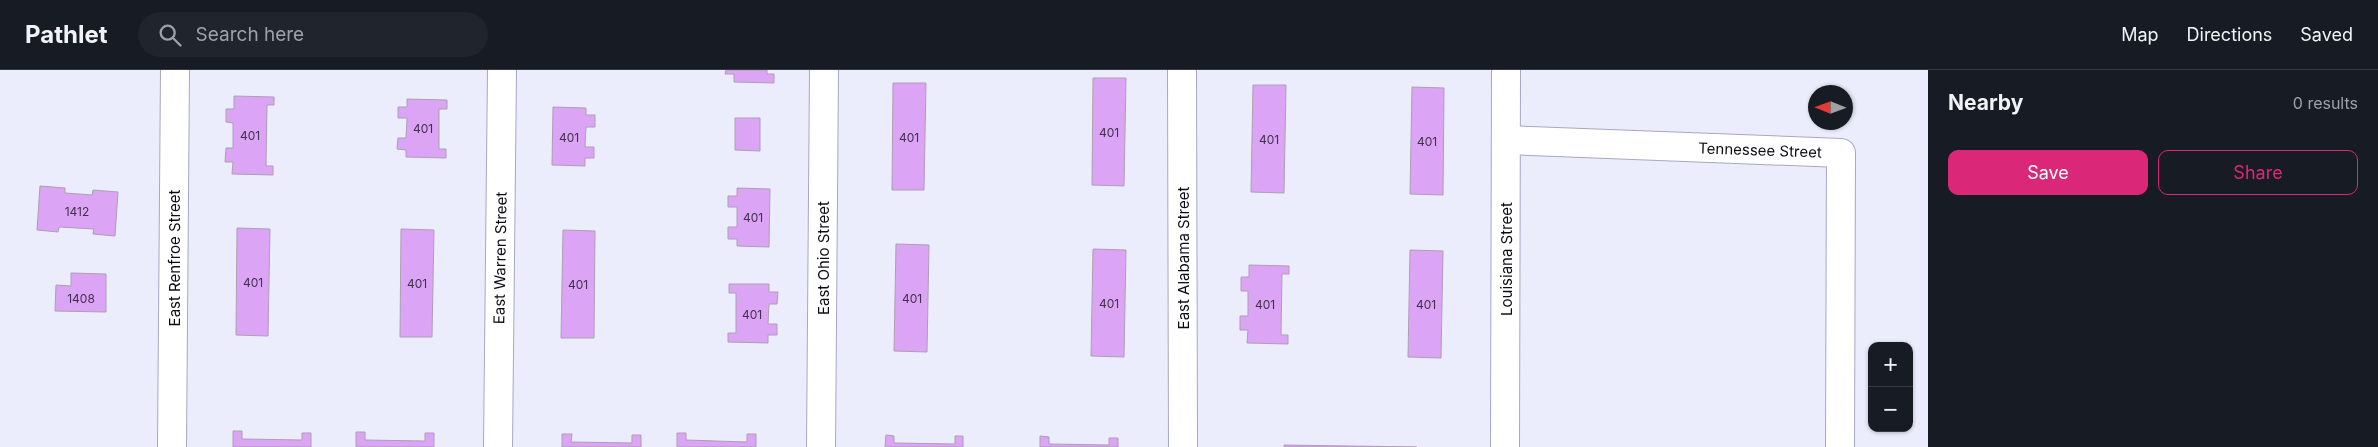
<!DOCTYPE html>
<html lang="en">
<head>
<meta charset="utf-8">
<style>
	:root { --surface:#171b24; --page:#20242c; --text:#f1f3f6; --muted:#9ea1a6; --line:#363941; --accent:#db2777 }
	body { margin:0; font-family:Inter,sans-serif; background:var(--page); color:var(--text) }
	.controls { position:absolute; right:15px; bottom:15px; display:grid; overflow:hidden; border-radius:10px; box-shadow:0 1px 4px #0004 }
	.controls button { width:45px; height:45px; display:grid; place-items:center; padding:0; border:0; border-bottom:1px solid var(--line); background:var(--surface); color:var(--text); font:25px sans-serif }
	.compass { position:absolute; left:1808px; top:15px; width:45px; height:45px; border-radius:50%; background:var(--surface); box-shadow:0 1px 4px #0004; rotate:271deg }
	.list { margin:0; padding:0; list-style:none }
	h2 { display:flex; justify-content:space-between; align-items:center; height:65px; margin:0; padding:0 20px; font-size:21px }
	h2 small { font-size:16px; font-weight:400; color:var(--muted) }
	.actions { display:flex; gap:10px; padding:15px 20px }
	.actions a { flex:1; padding:11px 0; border:1px solid var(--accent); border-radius:10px; text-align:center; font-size:18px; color:var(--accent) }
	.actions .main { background:var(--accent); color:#fff }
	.icon { flex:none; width:28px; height:28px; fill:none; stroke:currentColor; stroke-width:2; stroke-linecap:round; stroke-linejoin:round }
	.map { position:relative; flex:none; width:1928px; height:377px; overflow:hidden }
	header { display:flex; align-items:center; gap:30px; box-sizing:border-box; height:70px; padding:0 25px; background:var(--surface); border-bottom:1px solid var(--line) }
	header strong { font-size:24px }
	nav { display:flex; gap:28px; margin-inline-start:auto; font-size:18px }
	.search { width:350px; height:45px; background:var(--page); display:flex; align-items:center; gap:12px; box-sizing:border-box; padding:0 18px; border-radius:28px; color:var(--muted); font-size:19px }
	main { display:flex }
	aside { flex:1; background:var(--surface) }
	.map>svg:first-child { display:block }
	.building { fill:#dca4f5; stroke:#ad9eb4 }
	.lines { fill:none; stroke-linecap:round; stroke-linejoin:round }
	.street-casing { stroke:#a6a8c0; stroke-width:30 }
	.secondary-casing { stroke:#a6a8c0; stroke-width:30 }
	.street { stroke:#fff; stroke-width:28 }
	.secondary { stroke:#fff; stroke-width:28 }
	.labels { text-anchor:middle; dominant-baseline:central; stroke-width:4; stroke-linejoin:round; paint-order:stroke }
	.number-label { font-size:12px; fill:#3f314c }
	.street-label { font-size:15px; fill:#0b0b13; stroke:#fff }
</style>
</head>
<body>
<header>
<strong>Pathlet</strong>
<div class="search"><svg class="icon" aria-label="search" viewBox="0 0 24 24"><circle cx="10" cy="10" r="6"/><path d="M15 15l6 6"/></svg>Search here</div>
<nav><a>Map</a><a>Directions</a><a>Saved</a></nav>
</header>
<main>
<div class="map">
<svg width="1928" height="377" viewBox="0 0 1928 377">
	<rect width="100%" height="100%" fill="#ebedfc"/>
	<g class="building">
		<polygon points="726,0 767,0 767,4 774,4 774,13 734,12 734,4 725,4"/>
		<polygon points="1093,8 1126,8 1124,116 1092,115"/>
		<polygon points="893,13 926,13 924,120 892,120"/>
		<polygon points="1253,15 1286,15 1284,123 1251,122"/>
		<polygon points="1412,17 1444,18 1443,125 1410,124"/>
		<polygon points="234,26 274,27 274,35 267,35 266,96 273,96 273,105 232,104 233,92 225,92 226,78 233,78 233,53 226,52 226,39 234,39"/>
		<polygon points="407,29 447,30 447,39 439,39 439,79 446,79 446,88 406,87 406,80 397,79 398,68 406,68 407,48 398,48 398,37 407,37"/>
		<polygon points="553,37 586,38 586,45 595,45 595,57 586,57 585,77 594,77 594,88 585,88 585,96 552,95"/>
		<polygon points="735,48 760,48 760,81 735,80"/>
		<polygon points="40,116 65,118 65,123 92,125 93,120 118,122 115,166 93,164 94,159 59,157 58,162 37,160"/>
		<polygon points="737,118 770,119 769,177 737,176 737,169 728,169 728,157 737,157 737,137 728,137 728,126 737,126"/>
		<polygon points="237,158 270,159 268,266 236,265"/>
		<polygon points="401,159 434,160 432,267 400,267"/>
		<polygon points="563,160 595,161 594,268 561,268"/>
		<polygon points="896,174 929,175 927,282 894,281"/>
		<polygon points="1093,179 1126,180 1124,287 1091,286"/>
		<polygon points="1410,180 1443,181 1441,288 1408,287"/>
		<polygon points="1249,195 1289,196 1289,204 1282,204 1281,265 1288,265 1288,274 1247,273 1248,260 1240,260 1240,246 1248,246 1248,221 1241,221 1241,207 1249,207"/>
		<polygon points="71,203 106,204 106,242 55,241 56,215 71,216"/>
		<polygon points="729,214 769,214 769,222 778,222 777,234 769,234 768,254 777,254 777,265 768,265 768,273 728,272 728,263 736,263 736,223 729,223"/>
		<polygon points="233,361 242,361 242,369 302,370 302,363 311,363 311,377 233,377"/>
		<polygon points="356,362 365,362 365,370 425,371 425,363 434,363 434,377 356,377"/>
		<polygon points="677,363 686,363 686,370 747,372 747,364 756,364 756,377 677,377"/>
		<polygon points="562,364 572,364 571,372 632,373 632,365 641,365 641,377 562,377"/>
		<polygon points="886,365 894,366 894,373 955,374 955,366 963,366 963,377 885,377"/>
		<polygon points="1040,366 1049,367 1049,374 1109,375 1109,368 1118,368 1118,377 1040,377"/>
		<polygon points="1284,375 1417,377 1284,377"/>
	</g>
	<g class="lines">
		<g class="street-casing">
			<g id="street">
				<polyline points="1506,70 1841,83 1840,377"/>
				<polyline points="172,377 175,0"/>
				<polyline points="498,377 502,0"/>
				<polyline points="821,377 824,0"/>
				<polyline points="1505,377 1506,0"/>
			</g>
		</g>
		<g class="secondary-casing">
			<polyline id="secondary" points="1182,0 1183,377"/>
		</g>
		<use href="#street" class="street"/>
		<use href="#secondary" class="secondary"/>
	</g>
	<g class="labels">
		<g class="number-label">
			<text x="423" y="58">401</text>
			<text x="1109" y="62">401</text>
			<text x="250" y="65">401</text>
			<text x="569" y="67">401</text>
			<text x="909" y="67">401</text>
			<text x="1269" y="69">401</text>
			<text x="1427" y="71">401</text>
			<text x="77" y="141">1412</text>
			<text x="753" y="147">401</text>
			<text x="253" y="212">401</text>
			<text x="417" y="213">401</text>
			<text x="578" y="214">401</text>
			<text x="81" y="228">1408</text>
			<text x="912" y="228">401</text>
			<text x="1109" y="233">401</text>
			<text x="1265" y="234">401</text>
			<text x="1426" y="234">401</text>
			<text x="752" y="244">401</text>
		</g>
		<g class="street-label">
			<text transform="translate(1760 80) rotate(2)">Tennessee Street</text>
			<text transform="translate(174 188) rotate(-90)">East Renfroe Street</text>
			<text transform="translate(500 188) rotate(-89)">East Warren Street</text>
			<text transform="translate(823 188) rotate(-90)">East Ohio Street</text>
			<text transform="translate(1183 188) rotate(-90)">East Alabama Street</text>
			<text transform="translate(1506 189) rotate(-90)">Louisiana Street</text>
		</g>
	</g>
</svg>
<div class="controls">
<button>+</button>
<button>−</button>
</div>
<svg class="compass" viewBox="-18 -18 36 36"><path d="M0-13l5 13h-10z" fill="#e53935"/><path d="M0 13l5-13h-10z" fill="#9ea1a6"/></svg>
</div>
<aside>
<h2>Nearby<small>0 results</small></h2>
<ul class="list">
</ul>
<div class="actions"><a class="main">Save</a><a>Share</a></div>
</aside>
</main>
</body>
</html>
